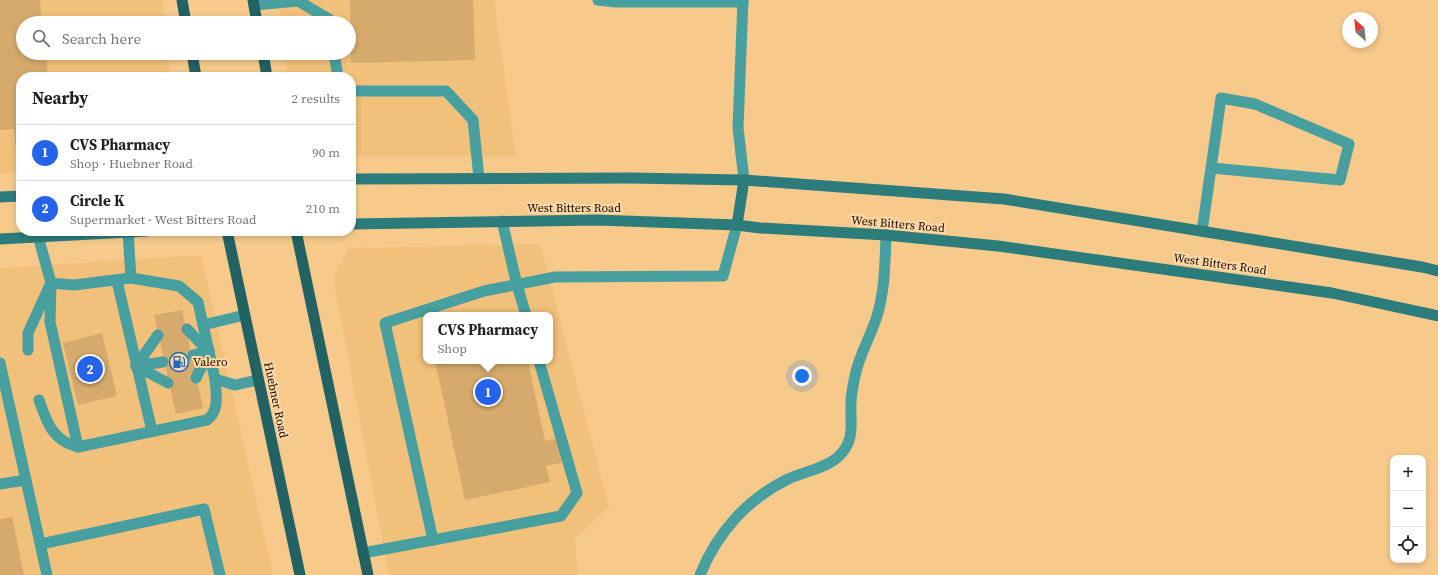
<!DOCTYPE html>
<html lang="en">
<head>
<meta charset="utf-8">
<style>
	:root { --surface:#fff; --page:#f6f6f6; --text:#222; --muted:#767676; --line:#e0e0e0; --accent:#2563eb }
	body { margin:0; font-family:"Source Serif 4",serif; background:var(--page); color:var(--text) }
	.controls { position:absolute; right:12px; bottom:12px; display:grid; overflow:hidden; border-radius:8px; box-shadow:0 2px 6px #0003 }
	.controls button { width:36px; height:36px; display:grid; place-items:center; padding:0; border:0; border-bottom:1px solid var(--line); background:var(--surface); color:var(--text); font:20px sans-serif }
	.compass { position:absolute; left:1342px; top:12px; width:36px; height:36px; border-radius:50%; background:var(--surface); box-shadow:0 2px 6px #0003; rotate:333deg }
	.you { position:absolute; left:802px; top:376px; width:14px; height:14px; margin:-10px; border:3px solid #fff; border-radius:50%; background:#1a73e8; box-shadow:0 0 0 6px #1a73e833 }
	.badge { display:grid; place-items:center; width:26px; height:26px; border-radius:50%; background:var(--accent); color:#fff; font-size:13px; font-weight:700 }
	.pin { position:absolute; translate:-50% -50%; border:2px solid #fff; box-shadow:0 1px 4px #0006 }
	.popup { position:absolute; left:423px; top:312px; width:130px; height:52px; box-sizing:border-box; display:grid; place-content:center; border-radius:8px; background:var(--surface); filter:drop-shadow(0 1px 3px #0005); font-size:13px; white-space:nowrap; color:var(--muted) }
	.popup b { font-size:15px; color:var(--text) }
	.popup::after { content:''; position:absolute; left:50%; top:100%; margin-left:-8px; border:8px solid transparent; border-top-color:var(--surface) }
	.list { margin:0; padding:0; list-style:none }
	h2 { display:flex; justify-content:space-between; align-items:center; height:52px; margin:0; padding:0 16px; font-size:17px }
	h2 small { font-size:13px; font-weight:400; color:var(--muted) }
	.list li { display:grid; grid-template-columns:26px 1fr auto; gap:12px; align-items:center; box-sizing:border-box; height:56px; padding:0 16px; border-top:1px solid var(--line) }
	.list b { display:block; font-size:15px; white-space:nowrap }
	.list p { margin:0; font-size:13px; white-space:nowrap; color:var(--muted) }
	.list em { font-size:13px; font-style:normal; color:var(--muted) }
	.icon { flex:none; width:22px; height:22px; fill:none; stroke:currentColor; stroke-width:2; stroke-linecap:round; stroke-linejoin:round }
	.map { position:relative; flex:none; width:1438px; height:575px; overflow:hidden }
	.search { position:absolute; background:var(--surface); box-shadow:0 2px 6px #0003; left:16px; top:16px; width:340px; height:44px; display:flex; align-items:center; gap:10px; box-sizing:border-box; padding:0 14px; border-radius:22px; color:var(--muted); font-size:15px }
	.panel { position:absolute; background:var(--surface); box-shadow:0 2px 6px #0003; left:16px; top:72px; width:340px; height:164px; border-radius:16px }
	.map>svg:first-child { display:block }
	.built { fill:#f1c07a; fill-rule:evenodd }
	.building { fill:#d5aa6c }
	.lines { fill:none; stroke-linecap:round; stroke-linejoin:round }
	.service { stroke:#479f9f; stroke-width:11 }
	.secondary { stroke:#2c7c7c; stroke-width:11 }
	.primary { stroke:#236263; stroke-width:11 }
	.labels { text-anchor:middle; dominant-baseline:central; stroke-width:4; stroke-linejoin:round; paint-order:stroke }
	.street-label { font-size:12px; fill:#180900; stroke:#fdd9a8 }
	.poi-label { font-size:12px; fill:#180900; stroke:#fdd9a8; text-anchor:start }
</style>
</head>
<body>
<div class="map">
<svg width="1438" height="575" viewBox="0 0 1438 575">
	<rect width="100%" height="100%" fill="#f7ca8c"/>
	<g class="built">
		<polygon points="0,0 162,0 165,23 23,23 23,53 168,53 170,77 21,77 21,172 0,174"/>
		<polygon points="278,0 494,0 516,157 351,157 351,77 288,77 285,53 349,53 349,23 281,23"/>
		<path d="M540 244 609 507 575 538 578 575H389L333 277 349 248ZM426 315H550V361H426Z"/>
		<polygon points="201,255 273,575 0,575 0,268"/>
	</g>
	<g class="building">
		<polygon points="0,0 40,0 42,23 23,23 23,53 46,53 48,77 21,77 21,148 16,148 14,129 0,130"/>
		<polygon points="350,0 473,0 475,60 351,63"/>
		<polygon points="182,310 203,408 176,414 154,315"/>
		<polygon points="102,333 117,396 78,405 63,343"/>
		<polygon points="435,361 528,361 545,441 559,438 565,462 546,466 550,482 465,500"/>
		<polygon points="12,517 24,575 0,575 0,519"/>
	</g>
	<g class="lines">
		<g class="service">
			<polyline points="598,0 616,2 743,2"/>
			<polyline points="743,0 738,128 744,180"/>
			<polyline points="254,5 298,1 329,19 330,23"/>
			<polyline points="334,53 338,77"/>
			<polyline points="351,91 446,91 473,120 479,178"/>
			<polyline points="502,221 517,285 526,315"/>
			<polyline points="1202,231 1221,98 1255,104 1349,144 1340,180 1212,168"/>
			<polyline points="128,232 131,278"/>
			<polyline points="38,236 51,283 74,285 131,278 179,286 198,302 215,379 235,385 258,380"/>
			<polyline points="117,281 152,431"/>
			<polyline points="51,283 50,322 78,447"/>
			<polyline points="203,325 245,315"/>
			<polyline points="187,329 208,351"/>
			<polyline points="28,350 28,333 49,287"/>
			<polyline points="193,355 209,351"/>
			<polyline points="0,363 47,575"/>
			<polyline points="136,366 158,335"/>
			<polyline points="136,366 168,383"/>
			<polyline points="136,366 163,362"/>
			<polyline points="196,378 209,351"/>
			<path d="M39 400C47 423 53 441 78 447L207 420C220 410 216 394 215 379"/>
			<polyline points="0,484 26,480"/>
			<polyline points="433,540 561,516 577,493 539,361"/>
			<polyline points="41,544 204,509 220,575"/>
			<polyline points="363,553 433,540 385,323 484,291 555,277 723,276 737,225"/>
			<path d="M700 575C717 533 747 499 788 479 803 472 826 468 838 457 856 440 850 424 851 403 851 394 853 385 855 376 859 355 871 336 877 316 885 290 885 262 886 235"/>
		</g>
		<g class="secondary">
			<polyline points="351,179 630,178 744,180 1004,199 1422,267 1438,271"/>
			<polyline points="0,197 21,196"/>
			<polyline points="351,224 597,220 737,225 760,228 886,235 998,246 1332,293 1438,316"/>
			<polyline points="737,225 744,180"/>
			<polyline points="0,239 147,231"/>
		</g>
		<g class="primary">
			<polyline points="182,0 186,23"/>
			<polyline points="253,0 257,23"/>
			<polyline points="192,53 196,77"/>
			<polyline points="263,53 267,77"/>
			<polyline points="227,231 300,575"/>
			<polyline points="296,231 368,575"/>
		</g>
	</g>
	<defs>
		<g id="fuel-ring" transform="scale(1)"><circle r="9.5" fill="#fdd9a8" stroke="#2467b8" stroke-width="1.5"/><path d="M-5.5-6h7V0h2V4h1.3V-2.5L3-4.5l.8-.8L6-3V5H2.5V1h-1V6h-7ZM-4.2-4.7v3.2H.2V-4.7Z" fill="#2467b8"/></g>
	</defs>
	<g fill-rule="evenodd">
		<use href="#fuel-ring" x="179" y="362"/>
	</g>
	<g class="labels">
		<g class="street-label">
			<text x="574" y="208">West Bitters Road</text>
			<text transform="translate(898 224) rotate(5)">West Bitters Road</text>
			<text transform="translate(1220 264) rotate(8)">West Bitters Road</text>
			<text transform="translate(276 400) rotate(78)">Huebner Road</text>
		</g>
		<g class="poi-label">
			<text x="193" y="362">Valero</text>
		</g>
	</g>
</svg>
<div class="controls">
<button>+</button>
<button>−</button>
<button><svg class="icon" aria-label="locate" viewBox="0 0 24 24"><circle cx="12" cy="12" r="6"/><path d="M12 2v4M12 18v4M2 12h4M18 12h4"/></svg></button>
</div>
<svg class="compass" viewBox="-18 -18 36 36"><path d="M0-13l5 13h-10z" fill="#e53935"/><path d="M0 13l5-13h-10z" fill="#767676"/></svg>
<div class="you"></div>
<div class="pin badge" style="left:488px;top:392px">1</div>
<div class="popup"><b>CVS Pharmacy</b>Shop</div>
<div class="pin badge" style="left:90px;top:369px">2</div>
<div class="search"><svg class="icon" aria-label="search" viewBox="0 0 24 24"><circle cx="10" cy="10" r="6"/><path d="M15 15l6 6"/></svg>Search here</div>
<section class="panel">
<h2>Nearby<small>2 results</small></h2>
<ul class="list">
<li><span class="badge">1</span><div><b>CVS Pharmacy</b><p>Shop · Huebner Road</p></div><em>90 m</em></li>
<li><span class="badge">2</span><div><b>Circle K</b><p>Supermarket · West Bitters Road</p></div><em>210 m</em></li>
</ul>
</section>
</div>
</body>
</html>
